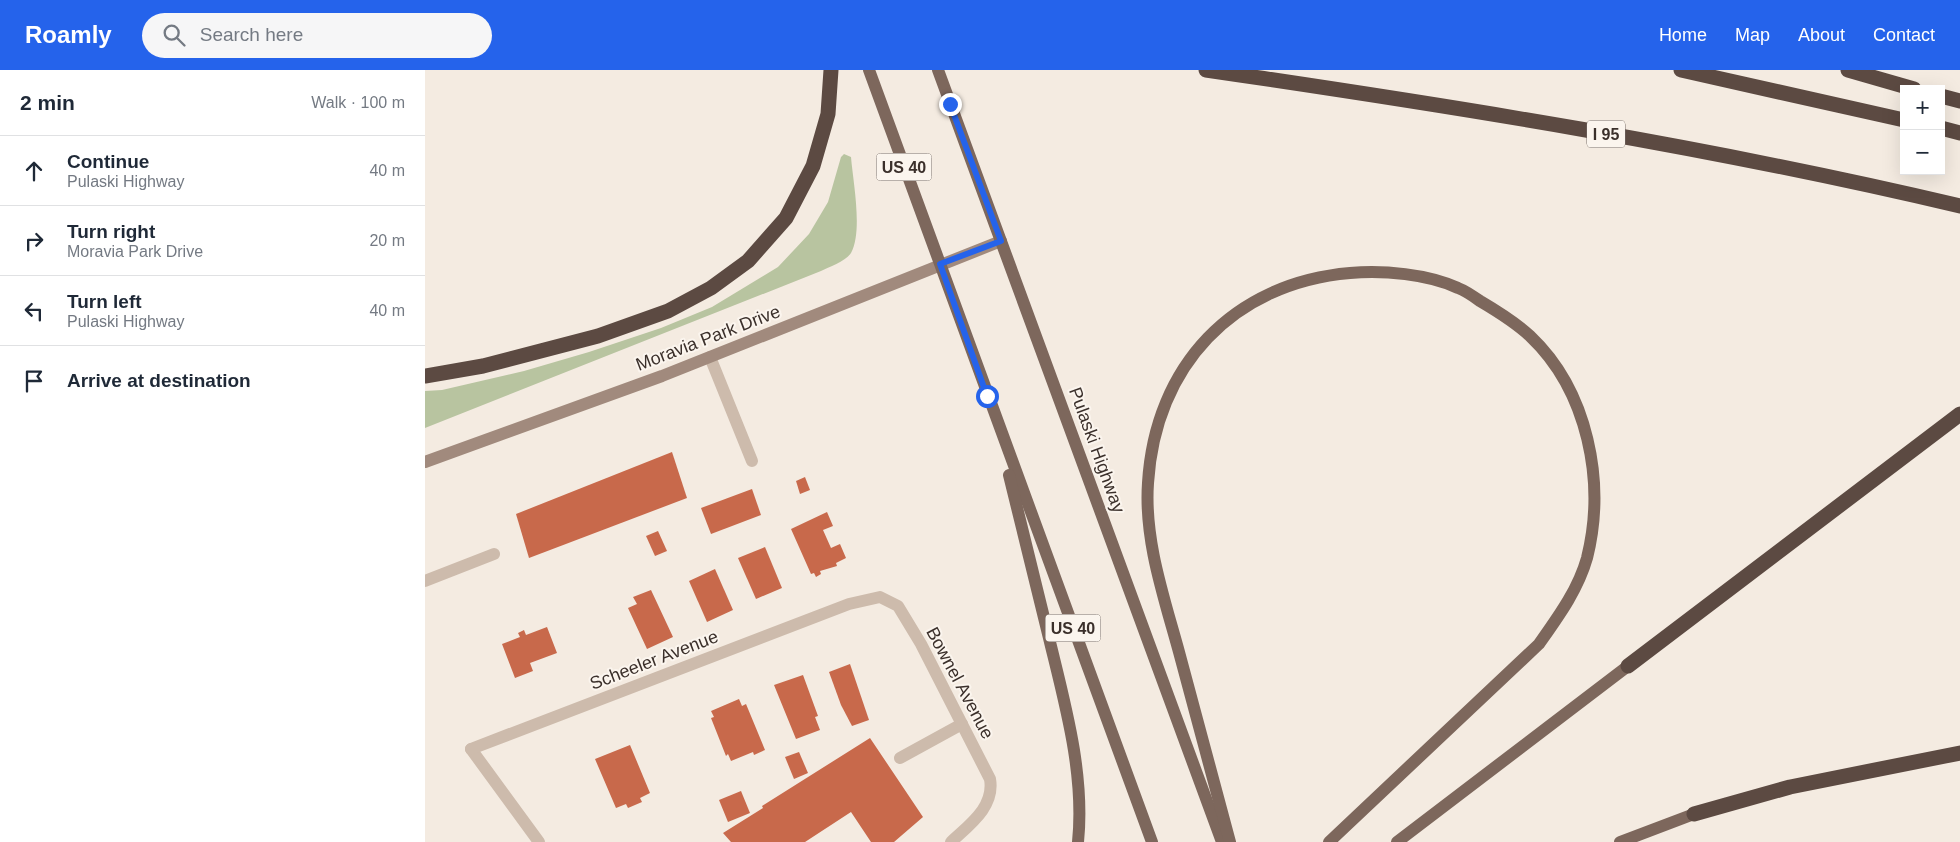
<!DOCTYPE html>
<html lang="en">
<head>
<meta charset="utf-8">
<style>
	:root { --surface:#fff; --page:#f6f6f7; --text:#1f2937; --muted:#747a83; --line:#e0e1e3; --accent:#2563eb }
	body { margin:0; font-family:Helvetica,sans-serif; background:var(--page); color:var(--text) }
	.controls { position:absolute; right:15px; top:15px; display:grid; overflow:hidden; border-radius:0px; box-shadow:0 5px 20px #0002 }
	.controls button { width:45px; height:45px; display:grid; place-items:center; padding:0; border:0; border-bottom:1px solid var(--line); background:var(--surface); color:var(--text); font:25px sans-serif }
	.stop { position:absolute; width:15px; height:15px; margin:-11px; border:4px solid #2563eb; border-radius:50%; background:#fff }
	.stop.end { background:#2563eb; border-color:#fff; box-shadow:0 1px 5px #0008 }
	.list { margin:0; padding:0; list-style:none }
	h2 { display:flex; justify-content:space-between; align-items:center; height:65px; margin:0; padding:0 20px; font-size:21px }
	h2 small { font-size:16px; font-weight:400; color:var(--muted) }
	.list li { display:grid; grid-template-columns:32px 1fr auto; gap:15px; align-items:center; box-sizing:border-box; height:70px; padding:0 20px; border-top:1px solid var(--line) }
	.list b { display:block; font-size:19px; white-space:nowrap }
	.list p { margin:0; font-size:16px; white-space:nowrap; color:var(--muted) }
	.list em { font-size:16px; font-style:normal; color:var(--muted) }
	.icon { flex:none; width:28px; height:28px; fill:none; stroke:currentColor; stroke-width:2; stroke-linecap:round; stroke-linejoin:round }
	.map { position:relative; flex:none; width:1535px; height:772px; overflow:hidden }
	header { display:flex; align-items:center; gap:30px; box-sizing:border-box; height:70px; padding:0 25px; background:var(--accent); color:#fff }
	header strong { font-size:24px }
	nav { display:flex; gap:28px; margin-inline-start:auto; font-size:18px }
	.search { width:350px; height:45px; background:var(--page); display:flex; align-items:center; gap:12px; box-sizing:border-box; padding:0 18px; border-radius:28px; color:var(--muted); font-size:19px }
	main { display:flex }
	aside { flex:1; background:var(--surface) }
	.map>svg:first-child { display:block }
	.green { fill:#b8c4a0 }
	.building { fill:#c8694b }
	.lines { fill:none; stroke-linecap:round; stroke-linejoin:round }
	.service { stroke:#cdbbac; stroke-width:12 }
	.minor { stroke:#cdbbac; stroke-width:12 }
	.secondary { stroke:#a18a7d; stroke-width:12 }
	.primary { stroke:#7d675c; stroke-width:12 }
	.motorway { stroke:#5c4a42; stroke-width:15 }
	.route { stroke:#2563eb; stroke-width:6 }
	.labels { text-anchor:middle; dominant-baseline:central; stroke-width:4; stroke-linejoin:round; paint-order:stroke }
	.shield { fill:#fbf5ee; stroke:#756b66; stroke-width:1 }
	.shield-label { font-size:16px; font-weight:bold; fill:#3b302b }
	.street-label { font-size:18px; fill:#3b302b; stroke:#fbf5ee }
</style>
</head>
<body>
<header>
<strong>Roamly</strong>
<div class="search"><svg class="icon" aria-label="search" viewBox="0 0 24 24"><circle cx="10" cy="10" r="6"/><path d="M15 15l6 6"/></svg>Search here</div>
<nav><a>Home</a><a>Map</a><a>About</a><a>Contact</a></nav>
</header>
<main>
<aside>
<h2>2 min<small>Walk · 100 m</small></h2>
<ul class="list">
<li><svg class="icon" aria-label="ahead" viewBox="0 0 24 24"><path d="M12 20V5M6 11l6-6 6 6"/></svg><div><b>Continue</b><p>Pulaski Highway</p></div><em>40 m</em></li>
<li><svg class="icon" aria-label="right" viewBox="0 0 24 24"><path d="M7 20v-9h11M14 6l5 5-5 5"/></svg><div><b>Turn right</b><p>Moravia Park Drive</p></div><em>20 m</em></li>
<li><svg class="icon" aria-label="left" viewBox="0 0 24 24"><path d="M17 20v-9H6M10 6l-5 5 5 5"/></svg><div><b>Turn left</b><p>Pulaski Highway</p></div><em>40 m</em></li>
<li><svg class="icon" aria-label="arrive" viewBox="0 0 24 24"><path d="M6 21V4h12l-3 4 3 4H6"/></svg><div><b>Arrive at destination</b></div></li>
</ul>
</aside>
<div class="map">
<svg width="1535" height="772" viewBox="0 0 1535 772">
	<rect width="100%" height="100%" fill="#f4ebe1"/>
	<path class="green" d="M419 84 426 87C428 112 438 161 426 183 421 191 404 197 396 201L0 358V321L17 320 99 301 164 282 236 258 287 237 353 197 384 164 403 132 416 87Z"/>
	<g class="building">
		<polygon points="247,382 262,428 104,488 91,444"/>
		<polygon points="380,407 385,420 375,424 371,411"/>
		<polygon points="327,419 336,445 286,464 276,438"/>
		<polygon points="402,442 408,456 398,460 406,478 415,474 421,488 411,493 412,496 395,501 396,504 391,507 389,503 386,504 366,459"/>
		<polygon points="233,461 242,481 230,486 221,466"/>
		<polygon points="340,477 357,518 331,529 313,488"/>
		<polygon points="290,499 308,540 282,552 264,511"/>
		<polygon points="226,520 248,567 222,579 203,538 212,534 208,527"/>
		<polygon points="122,557 132,583 105,593 108,601 90,608 77,574 95,567 93,563 99,560 101,565"/>
		<polygon points="425,594 444,650 427,656 416,635 404,602"/>
		<polygon points="378,605 393,646 390,647 395,660 371,669 349,615"/>
		<polygon points="314,629 317,636 321,634 340,680 329,685 328,682 306,691 303,684 301,686 286,648 289,647 286,641"/>
		<polygon points="445,668 498,747 469,772 446,772 426,742 380,772 306,772 298,763 338,738 337,736"/>
		<polygon points="205,675 225,723 215,728 217,732 203,738 201,734 191,738 170,689"/>
		<polygon points="374,682 383,703 369,709 360,687"/>
		<polygon points="316,721 325,743 303,752 294,730"/>
	</g>
	<g class="lines">
		<g class="service">
			<polyline points="285,287 327,391"/>
			<polyline points="0,511 69,484"/>
			<polyline points="46,679 114,772"/>
			<polyline points="475,688 537,654"/>
		</g>
		<path class="minor" d="M46 679 424 534 455 527 473 536 496 574 565 709C570 737 544 755 526 772"/>
		<polyline class="secondary" points="0,392 237,306 576,171"/>
		<g class="primary">
			<polyline points="444,0 727,772"/>
			<polyline points="513,0 797,772"/>
			<path d="M584 405C597 459 611 514 624 568 640 634 660 704 653 772"/>
			<path d="M805 772C788 709 771 645 754 582 739 527 719 470 723 413 730 296 808 213 925 203 958 200 1003 204 1033 218 1041 221 1048 226 1055 231 1072 241 1090 252 1105 266 1163 321 1181 412 1162 488 1153 520 1133 547 1114 574L904 772"/>
			<polyline points="972,772 1203,596"/>
			<polyline points="1195,772 1269,744"/>
		</g>
		<g class="motorway">
			<path d="M781 0C1034 37 1286 77 1535 136"/>
			<polyline points="1256,0 1479,50"/>
			<polyline points="1423,0 1489,19"/>
			<polyline points="1516,26 1535,31"/>
			<polyline points="1516,58 1535,63"/>
			<polyline points="0,306 58,296 173,266 243,241 286,218 323,191 361,148 388,96 403,44 406,0"/>
			<polyline points="1203,596 1535,344"/>
			<polyline points="1269,744 1365,717 1535,683"/>
		</g>
	</g>
	<g class="lines">
		<polyline class="route" points="525,34 576,171 515,194 562,326"/>
	</g>
	<g class="labels">
		<g class="shield">
			<rect x="1162" y="50.5" width="38" height="27" rx="4"/>
			<rect x="451.5" y="83.5" width="55" height="27" rx="4"/>
			<rect x="620.5" y="544.5" width="55" height="27" rx="4"/>
		</g>
		<g class="shield-label">
			<text x="1181" y="64">I 95</text>
			<text x="479" y="97">US 40</text>
			<text x="648" y="558">US 40</text>
		</g>
		<g class="street-label">
			<text transform="translate(283 268) rotate(-21)">Moravia Park Drive</text>
			<text transform="translate(672 380) rotate(70)">Pulaski Highway</text>
			<text transform="translate(229 590) rotate(-21)">Scheeler Avenue</text>
			<text transform="translate(535 613) rotate(62)">Bownel Avenue</text>
		</g>
	</g>
</svg>
<div class="controls">
<button>+</button>
<button>−</button>
</div>
<div class="stop" style="left:562px;top:326px"></div>
<div class="stop end" style="left:525px;top:34px"></div>
</div>
</main>
</body>
</html>
